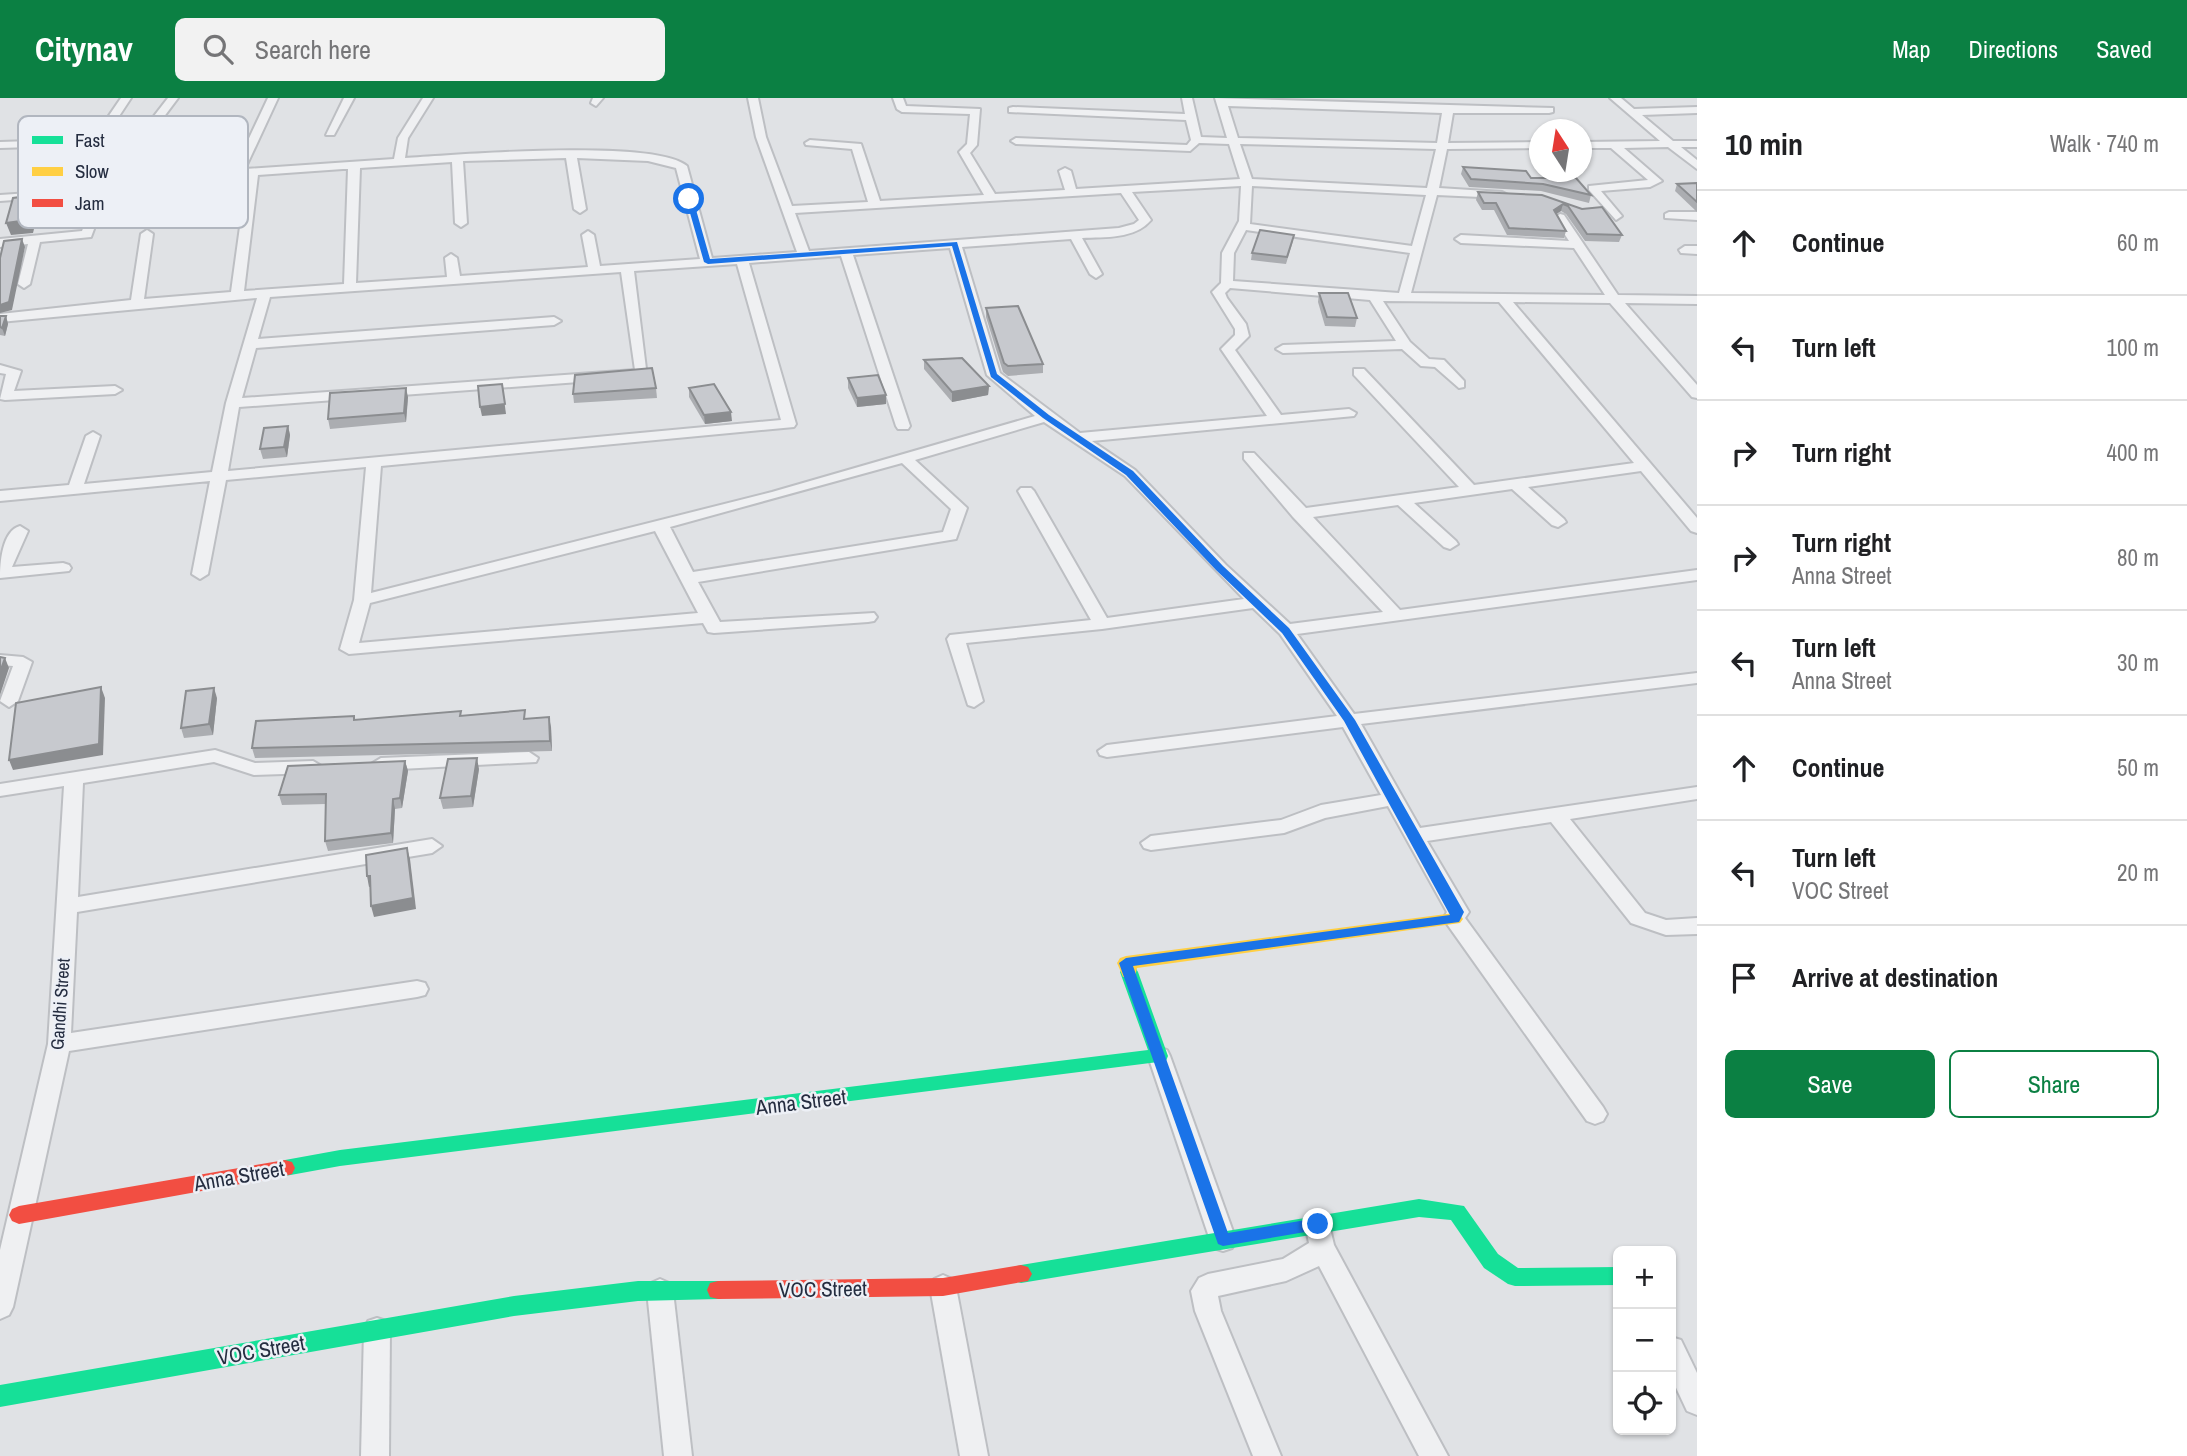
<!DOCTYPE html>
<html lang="en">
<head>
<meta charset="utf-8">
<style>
	:root { --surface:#fff; --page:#f2f2f2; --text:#202124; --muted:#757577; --line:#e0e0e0; --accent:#0b8043 }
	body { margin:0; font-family:"Archivo Narrow",sans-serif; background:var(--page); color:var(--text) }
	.controls { position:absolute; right:21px; bottom:21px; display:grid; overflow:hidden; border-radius:10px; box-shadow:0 2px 5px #0004 }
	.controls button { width:63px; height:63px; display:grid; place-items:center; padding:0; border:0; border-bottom:2px solid var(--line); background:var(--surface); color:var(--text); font:35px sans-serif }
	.compass { position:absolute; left:1529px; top:21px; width:63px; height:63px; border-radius:50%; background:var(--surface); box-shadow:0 2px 5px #0004; rotate:348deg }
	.stop { position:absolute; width:21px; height:21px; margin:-16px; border:5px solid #1a73e8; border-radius:50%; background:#fff }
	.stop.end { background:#1a73e8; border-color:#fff; box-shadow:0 2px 7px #0008 }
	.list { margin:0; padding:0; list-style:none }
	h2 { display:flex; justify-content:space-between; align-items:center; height:91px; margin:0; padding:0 28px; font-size:30px }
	h2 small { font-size:23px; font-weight:400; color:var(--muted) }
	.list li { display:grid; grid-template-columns:46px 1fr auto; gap:21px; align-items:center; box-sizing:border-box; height:105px; padding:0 28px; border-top:2px solid var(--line) }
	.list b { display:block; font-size:26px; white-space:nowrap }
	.list p { margin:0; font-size:23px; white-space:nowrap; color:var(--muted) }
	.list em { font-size:23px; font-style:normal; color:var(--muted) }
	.actions { display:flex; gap:14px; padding:21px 28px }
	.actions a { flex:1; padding:16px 0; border:2px solid var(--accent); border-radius:10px; text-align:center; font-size:24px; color:var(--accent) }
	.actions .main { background:var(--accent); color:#fff }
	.icon { flex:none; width:38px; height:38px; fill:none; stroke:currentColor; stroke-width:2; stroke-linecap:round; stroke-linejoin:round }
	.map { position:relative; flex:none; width:1697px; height:1358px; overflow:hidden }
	header { display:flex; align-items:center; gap:42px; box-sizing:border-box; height:98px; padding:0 35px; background:var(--accent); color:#fff }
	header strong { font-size:33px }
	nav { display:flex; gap:38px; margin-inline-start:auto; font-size:24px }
	.search { width:490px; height:63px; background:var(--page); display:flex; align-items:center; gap:18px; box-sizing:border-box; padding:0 24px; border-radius:10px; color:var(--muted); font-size:26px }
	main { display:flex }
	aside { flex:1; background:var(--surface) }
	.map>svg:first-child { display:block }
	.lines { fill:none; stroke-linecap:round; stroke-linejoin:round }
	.street-casing { stroke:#bdbfc3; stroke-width:4 }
	.street { fill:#eff0f2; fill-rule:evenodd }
	.fast { fill:#16e098; fill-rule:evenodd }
	.slow { fill:#ffcf43; fill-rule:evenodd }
	.jam { fill:#f24e42; fill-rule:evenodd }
	.wall { fill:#abadb1 }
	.shaded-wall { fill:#8b8d90 }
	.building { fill:#c7c9ce; stroke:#8b8d90; stroke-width:2 }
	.route { fill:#1a73e8 }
	.labels { text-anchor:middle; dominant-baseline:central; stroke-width:5; stroke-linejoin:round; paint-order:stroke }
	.street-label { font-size:18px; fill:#252d40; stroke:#edf0f6 }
	.near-street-label { font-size:21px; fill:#252d40; stroke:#edf0f6 }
	.key { fill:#edf0f6; stroke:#b1b6bf; stroke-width:2 }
	.key-label { font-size:19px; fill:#252d40 }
</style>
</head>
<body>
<header>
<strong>Citynav</strong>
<div class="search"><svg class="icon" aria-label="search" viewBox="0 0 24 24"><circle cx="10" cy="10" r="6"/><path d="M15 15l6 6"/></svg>Search here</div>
<nav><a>Map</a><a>Directions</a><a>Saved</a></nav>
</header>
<main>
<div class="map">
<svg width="1697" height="1358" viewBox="0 0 1697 1358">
	<rect width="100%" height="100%" fill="#e0e2e5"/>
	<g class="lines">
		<g class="street-casing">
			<g id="street">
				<path d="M121 0H131L104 41 137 40 168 0H178L145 44 129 78 234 72 268 0H278L245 71 394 61 398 40 423 0H433L408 40 405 60C454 57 655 40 687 68L712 160 797 154 756 39 748 0H758L766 39 792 108 868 104 852 51 806 47 805 45 810 42 861 46 880 103 984 97 959 54 967 46 970 16 902 14 897 11 893 0H903L906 8 980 11 977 47 970 55 995 96 1065 92 1059 73 1065 70 1071 73 1076 91 1240 81 1229 46 1199 45 1190 53 1016 46 1011 43 1016 40 1187 47 1191 42 1186 22 1009 14V10L1013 9 1185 16 1182 0H1192L1201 39 1227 40 1215 0 1553 10V14L1549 15H1453L1448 45 1540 44V50L1447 51 1439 90 1502 94 1508 97 1502 100 1437 97 1411 195 1605 197 1574 150 1461 145 1455 141 1461 137 1569 143 1554 120 1560 116 1564 117 1618 197 1697 198V206L1625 205 1697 287V300L1692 299 1610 205 1513 204 1697 420V435L1691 433 1641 373 1528 389 1564 421 1566 424 1558 429 1552 427 1512 391 1414 405 1456 443 1458 446 1450 451 1444 449 1398 407 1313 419 1400 512 1697 472V482L1297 536 1354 616 1697 575V585L1361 626 1420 730 1697 689V701L1570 721 1645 815 1666 822 1697 820V836L1666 837 1631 825 1551 724 1427 743 1469 814 1465 820 1603 1009 1607 1016 1603 1023 1595 1026 1587 1023 1447 826 1443 821 1447 814 1388 708 1325 720 1284 735 1151 752 1144 750 1141 745 1151 738 1281 722 1321 707 1381 697 1343 629 1107 659 1100 657 1098 653 1107 647 1337 618 1280 536 1253 510 1102 531 966 545 983 603 974 609 968 607 947 541 950 537 1091 522 1018 393 1021 390H1031L1034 393 1107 520 1244 501 1125 378 1044 324 915 362 967 410 956 441 698 484 720 524 874 515 877 519 874 523 868 524 714 535 708 534 703 525 349 556 340 551 354 502 366 369 226 382 208 476 200 481 192 476 210 383 0 403V393L69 387 86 338 93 334 100 338 84 386 212 374 226 305 257 200 0 224V216L131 202 141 136 147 132 153 136 144 201 231 194 247 78 124 85 109 91 91 139 40 144 30 186 24 190 18 186 28 146 0 149V141L82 133 96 96 0 103V97L89 91 117 80 133 46 0 50V44L93 41ZM1228 8 1442 15 1437 45 1238 40ZM1240 46 1436 51 1427 90 1252 81ZM566 60 574 111 580 115 586 111 577 60 648 63 676 70 700 161 600 168 594 137 588 133 582 137 588 169 460 178 457 160 451 156 445 160 447 179 356 185 360 70 452 64 455 125 461 129 467 125 463 63ZM343 71H348L344 186 244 193 258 77ZM1241 88 1239 123 1222 155 1221 185 1212 194 1235 231V237L1221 251 1267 318 1080 335 1000 275 962 149 1071 141 1090 176 1096 180 1102 176 1082 140C1105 139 1135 141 1151 122L1132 94ZM1252 88 1426 97 1412 148 1250 126ZM1121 95 1139 122 1134 126 1119 130 809 153 795 115ZM1246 132 1410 155 1399 195 1233 183 1234 155ZM950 150 987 277 1035 318 772 394 371 495 381 368 794 329 796 326 749 165 841 158 896 328 898 331H908L910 328 853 157ZM737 166 781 322 228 373 239 309 647 279 634 173ZM621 174 635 272 242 300 256 250 554 227 561 223 554 219 258 241 270 199ZM1230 190 1370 202 1396 243 1283 247 1276 251 1283 255 1402 251 1421 268 1435 269 1459 290 1464 289V283L1444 262 1429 261 1410 244 1383 203 1499 204 1634 365 1474 387 1364 271H1354V277L1459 389 1306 410 1254 355H1244V361L1293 419 1383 514 1290 526 1226 467 1135 372 1092 343 1354 318 1356 315 1349 311 1281 317 1235 252 1249 238 1246 226 1227 200 1225 195ZM902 365 951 411 943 434 693 474 670 429ZM655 433 698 515 359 545 370 505Z"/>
				<polygon points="344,0 354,0 334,37 326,37"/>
				<polygon points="593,0 603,0 596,8 591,5"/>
				<polygon points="1610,0 1621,0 1634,11 1697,9 1697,15 1642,17 1673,43 1697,43 1697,49 1681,49 1697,62 1697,71 1668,49 1624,50 1662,83 1650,89 1601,93 1622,118 1616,122 1589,92 1589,88 1648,82 1611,50 1582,50 1582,44 1660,43"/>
				<polygon points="1669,114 1697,114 1697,122 1665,120 1665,116"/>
				<polygon points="1685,148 1697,148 1697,156 1681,155 1679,152"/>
				<polygon points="0,267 21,273 14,293 115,288 122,292 115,296 5,302 0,301 6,276 0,275"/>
				<path d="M20 428 28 433 12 469 63 465 69 467 71 470 69 473 0 480C0 465 2 433 20 428Z"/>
				<polygon points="0,557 23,559 32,564 18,603 9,609 0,603 13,568 0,567"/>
				<polygon points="215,652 255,665 313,663 323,669 313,675 254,677 214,664 83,685 78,799 432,741 442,748 432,755 77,814 71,935 417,883 425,885 428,891 425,897 417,899 69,953 13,1209 9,1217 0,1221 0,1152 48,946 64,688 0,698 0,686"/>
				<polygon points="529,654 538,660 536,664 381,672 371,666 381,660"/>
				<polygon points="1159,949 1167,952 1170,958 1236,1142 1232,1150 1223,1153 1214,1150 1210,1142 1148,958 1151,952"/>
				<polygon points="1318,1115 1327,1118 1334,1147 1448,1358 1419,1358 1319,1168 1286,1183 1218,1198 1221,1213 1281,1358 1253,1358 1195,1213 1191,1193 1199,1180 1208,1176 1283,1161 1309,1145 1305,1126 1309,1118"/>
				<polygon points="943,1177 952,1181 956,1189 988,1358 960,1358 930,1189 934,1181"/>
				<polygon points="660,1181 669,1185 673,1193 692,1358 664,1358 647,1193 651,1185"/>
				<polygon points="377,1220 386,1223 390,1232 389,1358 361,1358 364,1232 368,1223"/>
				<polygon points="1671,1239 1681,1242 1697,1275 1697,1317 1687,1313 1671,1279"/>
			</g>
		</g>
		<use href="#street" class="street"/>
		<g class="fast">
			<polygon points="1129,867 1135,869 1138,874 1168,958 1166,963 340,1068 285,1078 278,1076 275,1070 278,1064 285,1062 340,1052 1148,952 1120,874 1123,869"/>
			<polygon points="1419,1101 1464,1108 1498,1156 1518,1170 1618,1169 1618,1187 1515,1188 1508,1186 1484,1170 1451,1122 1419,1119 1021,1185 1014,1183 1010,1176 1014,1169 1021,1167"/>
			<polygon points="638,1183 718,1183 726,1185 729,1192 726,1199 718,1201 638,1203 514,1218 0,1309 0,1287 514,1198"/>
		</g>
		<polygon class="slow" points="1454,815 1460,817 1463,821 1460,825 1137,870 1135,879 1123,879 1117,865 1120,860 1126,858"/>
		<g class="jam">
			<polygon points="285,1062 292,1064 295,1070 292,1076 285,1078 19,1126 12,1123 9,1117 12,1111 19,1108"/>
			<polygon points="1021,1167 1028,1169 1032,1176 1028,1183 943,1198 718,1201 710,1199 707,1192 710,1185 718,1183 943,1180"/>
		</g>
	</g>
	<g class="wall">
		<polygon points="1463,69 1531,80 1591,97 1589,105 1541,93 1469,89 1461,76"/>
		<polygon points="1697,85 1697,114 1675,93 1677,86"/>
		<polygon points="1478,94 1542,97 1582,111 1622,137 1619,144 1585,143 1566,116 1561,113 1556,116 1566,133 1564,140 1507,137 1494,112 1482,112 1476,102"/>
		<polygon points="1293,143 1286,166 1251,162 1252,155"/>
		<polygon points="1319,195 1357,220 1355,229 1325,228 1318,204"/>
		<polygon points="986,210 1043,266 1043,275 1008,278 1003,274 986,219"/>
		<polygon points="0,218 6,218 8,226 5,238 0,237"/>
		<polygon points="924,262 989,288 988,297 952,304 924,271"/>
		<polygon points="848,280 886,297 886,306 857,309 848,290"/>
		<polygon points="656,290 657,300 574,305 573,296"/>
		<polygon points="689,290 732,323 705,326 689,299"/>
		<polygon points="408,299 406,324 330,331 328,321"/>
		<polygon points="288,328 290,337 287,359 263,361 260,351"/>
		<polygon points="217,600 213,637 184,640 181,630"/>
		<polygon points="354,618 355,622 462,618 551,629 552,653 255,660 252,650"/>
		<polygon points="405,663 408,673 402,710 395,711 393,745 328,753 325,743 326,706 282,707 279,697"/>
		<polygon points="479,671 473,709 443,711 440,700"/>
	</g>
	<g class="shaded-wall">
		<polygon points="35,97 39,110 33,135 11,137 6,125"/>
		<polygon points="1563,106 1561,113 1551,119 1554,112"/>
		<polygon points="22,141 25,149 12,212 0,215 0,207"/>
		<polygon points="6,218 8,226 5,238 2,230"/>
		<polygon points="502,286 506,316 482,318 480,309"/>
		<polygon points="989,288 988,297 952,304 952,294"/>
		<polygon points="406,290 408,299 406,324 404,315"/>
		<polygon points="886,297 886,306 857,309 857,300"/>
		<polygon points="731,314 732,323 705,326 704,317"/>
		<polygon points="288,328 290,337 287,359 284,349"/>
		<polygon points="5,560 9,570 0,597 0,574"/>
		<polygon points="101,589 105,600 103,657 13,672 9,662"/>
		<polygon points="214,590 217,600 213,637 209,626"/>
		<polygon points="549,619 551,629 552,653 550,643"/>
		<polygon points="477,660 479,671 473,709 471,698"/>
		<polygon points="405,663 408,673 402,710 400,700"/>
		<polygon points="393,701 395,711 393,745 391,735"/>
		<polygon points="407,750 410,761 416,811 374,819 371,808"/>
		<polygon points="367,778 370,778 373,788 369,789"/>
	</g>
	<g class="building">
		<polygon points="1463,69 1526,73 1531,80 1576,80 1591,97 1543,86 1471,81"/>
		<polygon points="1697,85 1697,104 1677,86"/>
		<polygon points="1478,94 1542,97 1582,111 1602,109 1622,137 1587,136 1568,108 1563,106 1554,112 1566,133 1509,130 1496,105 1484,105"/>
		<polygon points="35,97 28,122 6,125 13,100"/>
		<polygon points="1260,132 1294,137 1287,159 1252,155"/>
		<polygon points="22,141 9,204 0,207 0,160 4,143"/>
		<polygon points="1319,195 1348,195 1357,220 1327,219"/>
		<polygon points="1018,208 1043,266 1008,268 1004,265 986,210"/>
		<polygon points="0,218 6,218 2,230 0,229"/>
		<polygon points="962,260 989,288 952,294 924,262"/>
		<polygon points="652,270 656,290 573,296 575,277"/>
		<polygon points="878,277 886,297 857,300 848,280"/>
		<polygon points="502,286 505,306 480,309 478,288"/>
		<polygon points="714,286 731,314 704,317 689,290"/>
		<polygon points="406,290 404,315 328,321 330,295"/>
		<polygon points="288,328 284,349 260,351 264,330"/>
		<polygon points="0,559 5,560 0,574"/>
		<polygon points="101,589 99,646 9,662 16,605"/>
		<polygon points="214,590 209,626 181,630 186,593"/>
		<polygon points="525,612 524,621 549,619 550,643 252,650 256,623 354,618 354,622 461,613 460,618"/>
		<polygon points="477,660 471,698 440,700 448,661"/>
		<polygon points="405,663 400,700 393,701 391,735 325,743 326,696 279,697 288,668"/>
		<polygon points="407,750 413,800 371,808 370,778 367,778 366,757"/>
	</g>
	<polygon class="route" points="689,99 693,101 710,161 957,144 997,276 1049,317 1133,373 1223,468 1289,530 1355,622 1464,814 1459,824 1133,868 1228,1135 1318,1120 1325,1126 1323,1131 1223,1148 1218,1146 1119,865 1126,860 1450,817 1344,623 1282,535 1216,472 1126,377 1043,320 991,279 952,148 708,166 704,164 686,101"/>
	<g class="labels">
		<g class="street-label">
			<text transform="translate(60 906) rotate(-86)">Gandhi Street</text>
		</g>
		<g class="near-street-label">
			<text transform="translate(801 1004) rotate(-7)">Anna Street</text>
			<text transform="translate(239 1078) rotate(-10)">Anna Street</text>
			<text transform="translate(823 1191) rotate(-1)">VOC Street</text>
			<text transform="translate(261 1252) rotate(-10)">VOC Street</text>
		</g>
	</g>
	<rect x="18" y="18" width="230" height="112" rx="10" class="key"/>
	<rect x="32" y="38" width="31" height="8" fill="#16e098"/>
	<rect x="32" y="69" width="31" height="9" fill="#ffcf43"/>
	<rect x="32" y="101" width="31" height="8" fill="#f24e42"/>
	<g class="key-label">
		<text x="75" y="49">Fast</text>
		<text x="75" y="80">Slow</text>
		<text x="75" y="112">Jam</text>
	</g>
</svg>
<div class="controls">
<button>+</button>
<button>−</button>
<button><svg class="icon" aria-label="locate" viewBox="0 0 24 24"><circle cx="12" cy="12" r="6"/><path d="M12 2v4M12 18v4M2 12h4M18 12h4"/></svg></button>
</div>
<svg class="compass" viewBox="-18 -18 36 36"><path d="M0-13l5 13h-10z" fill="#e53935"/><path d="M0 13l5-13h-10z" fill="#757577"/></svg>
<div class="stop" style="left:689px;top:101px"></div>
<div class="stop end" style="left:1318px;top:1126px"></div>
</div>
<aside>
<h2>10 min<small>Walk · 740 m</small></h2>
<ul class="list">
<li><svg class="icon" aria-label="ahead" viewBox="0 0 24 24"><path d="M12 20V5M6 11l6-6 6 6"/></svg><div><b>Continue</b></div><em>60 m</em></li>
<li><svg class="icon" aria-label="left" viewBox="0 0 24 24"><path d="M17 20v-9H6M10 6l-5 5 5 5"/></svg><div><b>Turn left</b></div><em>100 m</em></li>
<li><svg class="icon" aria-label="right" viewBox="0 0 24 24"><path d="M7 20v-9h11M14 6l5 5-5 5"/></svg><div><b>Turn right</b></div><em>400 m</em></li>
<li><svg class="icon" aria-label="right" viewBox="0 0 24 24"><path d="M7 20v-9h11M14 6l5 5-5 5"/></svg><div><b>Turn right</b><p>Anna Street</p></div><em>80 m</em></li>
<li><svg class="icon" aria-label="left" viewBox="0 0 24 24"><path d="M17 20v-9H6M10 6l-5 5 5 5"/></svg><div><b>Turn left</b><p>Anna Street</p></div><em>30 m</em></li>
<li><svg class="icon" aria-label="ahead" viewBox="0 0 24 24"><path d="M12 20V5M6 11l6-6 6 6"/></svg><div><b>Continue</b></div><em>50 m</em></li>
<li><svg class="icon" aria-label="left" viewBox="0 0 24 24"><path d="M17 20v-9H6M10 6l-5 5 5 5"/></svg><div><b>Turn left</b><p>VOC Street</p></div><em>20 m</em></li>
<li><svg class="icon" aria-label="arrive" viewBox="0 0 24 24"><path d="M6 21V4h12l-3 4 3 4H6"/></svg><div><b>Arrive at destination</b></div></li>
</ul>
<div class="actions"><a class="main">Save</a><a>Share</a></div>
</aside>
</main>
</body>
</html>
